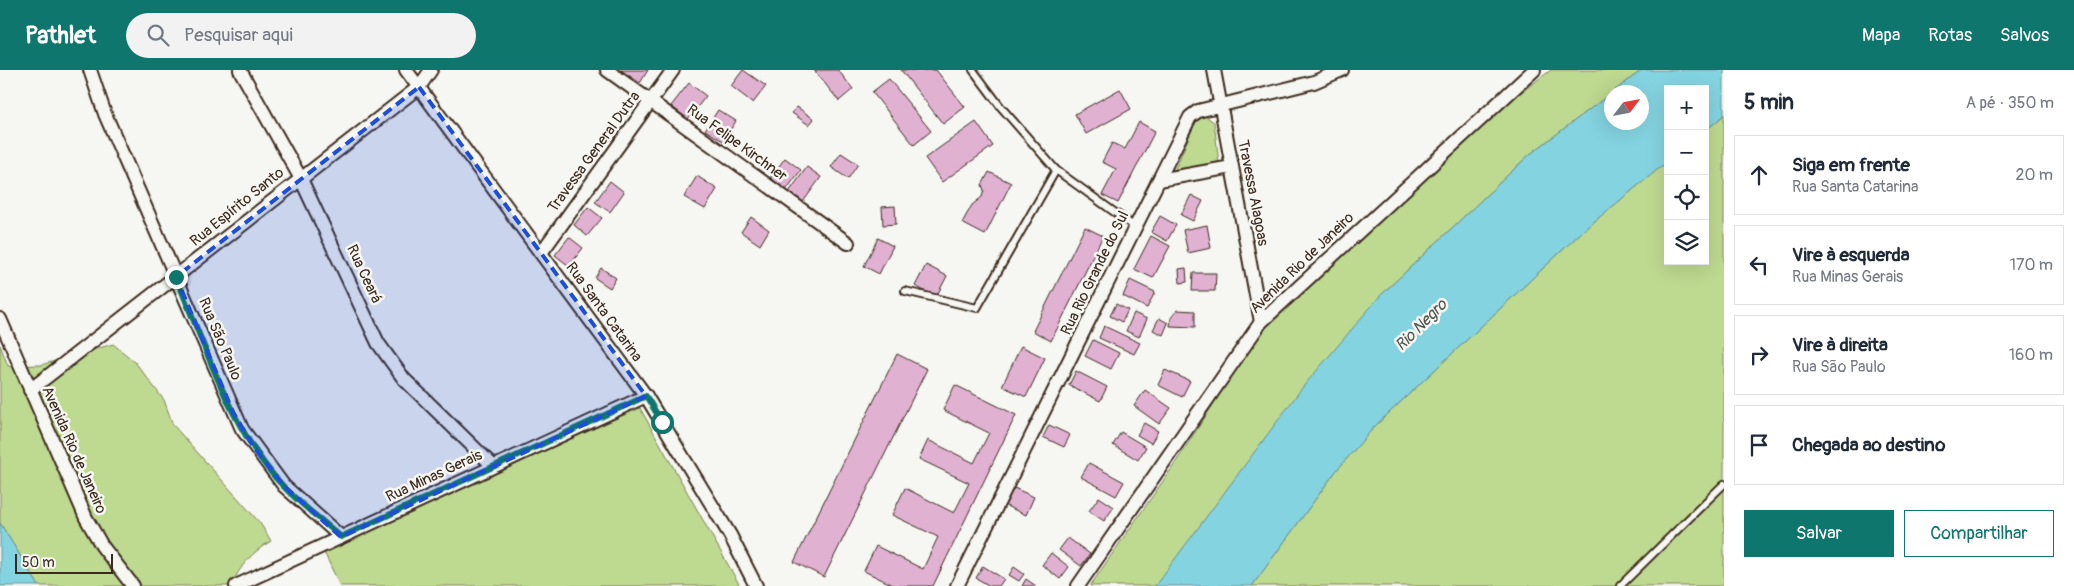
<!DOCTYPE html>
<html lang="pt">
<head>
<meta charset="utf-8">
<style>
	:root { --surface:#fff; --page:#f2f2f3; --text:#1f2937; --muted:#747a83; --line:#e0e1e3; --accent:#0f766e }
	body { margin:0; font-family:Pangolin,sans-serif; background:var(--page); color:var(--text) }
	.controls { position:absolute; right:15px; top:15px; display:grid; overflow:hidden; border-radius:0px; box-shadow:0 5px 20px #0002 }
	.controls button { width:45px; height:45px; display:grid; place-items:center; padding:0; border:0; border-bottom:1px solid var(--line); background:var(--surface); color:var(--text); font:25px sans-serif }
	.compass { position:absolute; left:1604px; top:15px; width:45px; height:45px; border-radius:50%; background:var(--surface); box-shadow:0 5px 20px #0002; rotate:58deg }
	.scale { position:absolute; left:15px; bottom:12px; width:98px; box-sizing:border-box; padding-left:5px; border:2px solid #3b2a1e; border-top:0; font-size:14px; line-height:18px; white-space:nowrap; color:#3b2a1e; -webkit-text-stroke:4px #f6f6f2; paint-order:stroke }
	.stop { position:absolute; width:15px; height:15px; margin:-11px; border:4px solid #0f766e; border-radius:50%; background:#fff }
	.stop.end { background:#0f766e; border-color:#fff; box-shadow:0 1px 5px #0008 }
	.list { margin:0; padding:0; list-style:none }
	h2 { display:flex; justify-content:space-between; align-items:center; height:65px; margin:0; padding:0 20px; font-size:21px }
	h2 small { font-size:16px; font-weight:400; color:var(--muted) }
	.list li { display:grid; grid-template-columns:32px 1fr auto; gap:15px; align-items:center; box-sizing:border-box; height:80px; margin:0 10px 10px; padding:0 10px; border:1px solid var(--line); border-radius:0px }
	.list b { display:block; font-size:19px; white-space:nowrap }
	.list p { margin:0; font-size:16px; white-space:nowrap; color:var(--muted) }
	.list em { font-size:16px; font-style:normal; color:var(--muted) }
	.actions { display:flex; gap:10px; padding:15px 20px }
	.actions a { flex:1; padding:11px 0; border:1px solid var(--accent); border-radius:0px; text-align:center; font-size:18px; color:var(--accent) }
	.actions .main { background:var(--accent); color:#fff }
	.icon { flex:none; width:28px; height:28px; fill:none; stroke:currentColor; stroke-width:2; stroke-linecap:round; stroke-linejoin:round }
	.map { position:relative; flex:none; width:1724px; height:516px; overflow:hidden }
	header { display:flex; align-items:center; gap:30px; box-sizing:border-box; height:70px; padding:0 25px; background:var(--accent); color:#fff }
	header strong { font-size:24px }
	nav { display:flex; gap:28px; margin-inline-start:auto; font-size:18px }
	.search { width:350px; height:45px; background:var(--page); display:flex; align-items:center; gap:12px; box-sizing:border-box; padding:0 18px; border-radius:28px; color:var(--muted); font-size:19px }
	main { display:flex }
	aside { flex:1; background:var(--surface) }
	.map>svg:first-child { display:block }
	.green { fill:#bed990; stroke:#7c8257 }
	.water { fill:#84d3e0; stroke:#678f92; fill-rule:evenodd }
	.building { fill:#e1b1d2; stroke:#3b2a1e }
	.lines { fill:none; stroke-linecap:round; stroke-linejoin:round }
	.service-casing { stroke:#3b2a1e; stroke-width:10 }
	.minor-casing { stroke:#3b2a1e; stroke-width:16 }
	.service { stroke:#f6f6f2; stroke-width:6 }
	.minor { stroke:#f6f6f2; stroke-width:12 }
	.route { stroke:#0f766e; stroke-width:6 }
	.marked { fill:#1d4ed8; fill-opacity:0.2; stroke:#1d4ed8; stroke-width:4; stroke-dasharray:10 6; stroke-linejoin:round }
	.labels { text-anchor:middle; dominant-baseline:central; stroke-width:5; stroke-linejoin:round; paint-order:stroke }
	.street-label { font-size:15px; fill:#3b2a1e; stroke:#f6f6f2 }
	.water-label { font-size:16px; font-style:italic; fill:#4d544e; stroke:#f6f6f2 }
</style>
</head>
<body>
<header>
<strong>Pathlet</strong>
<div class="search"><svg class="icon" aria-label="search" viewBox="0 0 24 24"><circle cx="10" cy="10" r="6"/><path d="M15 15l6 6"/></svg>Pesquisar aqui</div>
<nav><a>Mapa</a><a>Rotas</a><a>Salvos</a></nav>
</header>
<main>
<div class="map">
<svg width="1724" height="516" viewBox="0 0 1724 516">
	<rect width="100%" height="100%" fill="#f6f6f2"/>
	<filter id="ink" filterUnits="userSpaceOnUse"><feTurbulence type="fractalNoise" baseFrequency=".02" numOctaves="2"/><feDisplacementMap in="SourceGraphic" scale="10" xChannelSelector="R" yChannelSelector="G"/><feConvolveMatrix kernelMatrix="1 2 1 2 8 2 1 2 1" color-interpolation-filters="sRGB"/></filter>
	<g filter="url(#ink)">
		<g class="green">
			<polygon points="1551,0 1642,0 1529,85 1380,226 1155,516 1090,516 1172,398 1262,259 1317,209 1452,74"/>
			<polygon points="1724,45 1724,516 1252,516 1336,401 1375,356 1585,159 1668,91 1668,191 1705,191 1705,61"/>
			<polygon points="1205,46 1214,52 1219,93 1174,101 1196,51"/>
			<path d="M113 274 135 292 164 330 173 355 260 453 271 471C252 482 240 496 231 516H39L0 453V275L8 296 41 295Z"/>
			<polygon points="640,338 740,516 340,516 323,480"/>
		</g>
		<g class="water">
			<path d="M1642 0H1724V45L1705 61V19H1668V91L1585 159 1375 356 1336 401 1252 516H1155L1302 318 1380 226 1529 85ZM1612 22H1642V52H1612Z"/>
			<polygon points="0,453 39,516 0,516"/>
		</g>
		<g class="building">
			<polygon points="621,0 648,0 640,13"/>
			<polygon points="743,0 766,16 753,33 731,16"/>
			<polygon points="814,0 838,0 853,19 839,31"/>
			<polygon points="901,0 936,0 965,37 943,54"/>
			<polygon points="889,9 931,61 914,75 872,22"/>
			<polygon points="689,13 706,26 688,49 671,36"/>
			<polygon points="1120,19 1131,39 1086,64 1075,44"/>
			<polygon points="797,37 814,49 809,55 792,43"/>
			<polygon points="718,40 736,51 723,71 705,60"/>
			<polygon points="976,52 993,76 942,112 925,88"/>
			<polygon points="1139,52 1155,61 1118,133 1102,125 1116,99 1102,92 1112,73 1125,79"/>
			<polygon points="841,83 858,94 848,109 831,97"/>
			<polygon points="785,88 801,100 786,120 770,108"/>
			<polygon points="807,97 821,107 803,132 789,122"/>
			<polygon points="989,102 1011,113 985,165 962,153 972,135 982,127 984,120 982,115"/>
			<polygon points="697,106 717,119 705,139 684,127"/>
			<polygon points="610,111 624,122 610,142 595,132"/>
			<polygon points="1191,125 1203,131 1193,151 1181,145"/>
			<polygon points="895,136 896,154 883,155 882,137"/>
			<polygon points="588,137 602,148 587,166 574,155"/>
			<polygon points="1160,146 1176,155 1167,171 1151,162"/>
			<polygon points="751,147 769,160 760,175 741,162"/>
			<polygon points="1207,155 1211,178 1188,183 1183,160"/>
			<polygon points="1085,157 1103,166 1051,271 1033,261"/>
			<polygon points="1151,166 1170,176 1153,208 1134,199"/>
			<polygon points="569,167 583,178 569,196 555,185"/>
			<polygon points="878,168 893,176 879,204 864,196"/>
			<polygon points="926,195 947,206 936,227 915,216"/>
			<polygon points="601,198 616,208 610,218 595,208"/>
			<polygon points="1186,198 1187,212 1180,213 1179,199"/>
			<polygon points="1193,203 1216,203 1215,221 1192,221"/>
			<polygon points="1130,210 1155,222 1147,238 1123,226"/>
			<polygon points="1116,234 1128,240 1122,252 1110,246"/>
			<polygon points="1177,240 1195,241 1195,257 1170,256 1171,248"/>
			<polygon points="1134,243 1147,249 1139,267 1126,261"/>
			<polygon points="1159,248 1168,253 1163,265 1153,260"/>
			<polygon points="1104,256 1140,273 1134,284 1099,268"/>
			<polygon points="1093,270 1119,283 1111,299 1085,286"/>
			<polygon points="1021,276 1045,288 1026,327 1002,316"/>
			<polygon points="897,284 927,299 824,507 794,492"/>
			<polygon points="1165,300 1190,311 1182,327 1158,315"/>
			<polygon points="1076,301 1107,317 1100,331 1069,315"/>
			<polygon points="955,315 1016,345 933,516 895,516 864,501 876,476 923,499 938,467 892,445 905,418 954,443 969,413 919,389 928,370 974,393 989,363 943,340"/>
			<polygon points="1145,320 1171,338 1159,354 1134,336"/>
			<polygon points="1144,353 1158,361 1151,373 1137,365"/>
			<polygon points="1049,355 1070,365 1064,377 1043,367"/>
			<polygon points="1121,362 1146,377 1138,390 1113,375"/>
			<polygon points="1089,393 1124,412 1116,426 1081,407"/>
			<polygon points="1012,417 1034,427 1026,445 1004,435"/>
			<polygon points="1099,427 1114,437 1104,451 1089,441"/>
			<polygon points="1068,468 1090,484 1081,496 1059,480"/>
			<polygon points="1051,483 1069,497 1060,509 1042,495"/>
			<polygon points="983,496 1004,509 999,516 990,516 976,508"/>
			<polygon points="1014,497 1024,504 1019,511 1009,505"/>
			<polygon points="1026,509 1036,516 1022,516"/>
		</g>
		<g class="lines">
			<g class="service-casing">
				<g id="service">
					<polyline points="973,0 1000,36 1056,100 1135,157"/>
					<polyline points="905,221 977,238 1056,100"/>
					<polyline points="1620,516 1724,414"/>
				</g>
			</g>
			<g class="minor-casing">
				<g id="minor">
					<polyline points="90,0 105,44 242,359 284,416 341,467"/>
					<polyline points="240,0 300,107 378,273 404,309 493,396"/>
					<polyline points="406,0 646,326 730,465 756,516"/>
					<polyline points="607,0 848,173"/>
					<polyline points="1214,0 1261,252"/>
					<polyline points="1159,110 1232,97"/>
					<polyline points="541,183 673,0"/>
					<polyline points="0,249 86,448 102,476 133,516"/>
					<polyline points="30,320 419,17 431,0"/>
					<polyline points="236,516 646,326"/>
					<polyline points="957,516 1190,47 1198,41 1314,12 1342,0"/>
					<polyline points="1078,516 1261,252 1534,0"/>
				</g>
			</g>
			<use href="#service" class="service"/>
			<use href="#minor" class="minor"/>
		</g>
	</g>
	<g class="lines" filter="url(#ink)">
		<path class="route" d="M176 207C205 275 232 364 284 417 301 435 322 450 341 467L646 326 662 352"/>
	</g>
	<path class="marked" d="M419 17 646 326 341 467 284 416 253 376 233 342 176 207Z"/>
	<g class="labels">
		<g class="street-label">
			<text transform="translate(737 73) rotate(36)">Rua Felipe Kirchner</text>
			<text transform="translate(594 82) rotate(-54)">Travessa General Dutra</text>
			<text transform="translate(1253 123) rotate(79)">Travessa Alagoas</text>
			<text transform="translate(237 137) rotate(-39)">Rua Espírito Santo</text>
			<text transform="translate(1302 193) rotate(-44)">Avenida Rio de Janeiro</text>
			<text transform="translate(1095 203) rotate(-64)">Rua Rio Grande do Sul</text>
			<text transform="translate(364 204) rotate(65)">Rua Ceará</text>
			<text transform="translate(604 242) rotate(54)">Rua Santa Catarina</text>
			<text transform="translate(220 269) rotate(67)">Rua São Paulo</text>
			<text transform="translate(74 380) rotate(66)">Avenida Rio de Janeiro</text>
			<text transform="translate(434 406) rotate(-25)">Rua Minas Gerais</text>
		</g>
		<g class="water-label">
			<text transform="translate(1421 255) rotate(-45)">Rio Negro</text>
		</g>
	</g>
</svg>
<div class="controls">
<button>+</button>
<button>−</button>
<button><svg class="icon" aria-label="locate" viewBox="0 0 24 24"><circle cx="12" cy="12" r="6"/><path d="M12 2v4M12 18v4M2 12h4M18 12h4"/></svg></button>
<button><svg class="icon" aria-label="layers" viewBox="0 0 24 24"><path d="M12 4l9 5-9 5-9-5zM3 14l9 5 9-5"/></svg></button>
</div>
<svg class="compass" viewBox="-18 -18 36 36"><path d="M0-13l5 13h-10z" fill="#e53935"/><path d="M0 13l5-13h-10z" fill="#747a83"/></svg>
<div class="scale">50 m</div>
<div class="stop" style="left:662px;top:352px"></div>
<div class="stop end" style="left:176px;top:207px"></div>
</div>
<aside>
<h2>5 min<small>A pé · 350 m</small></h2>
<ul class="list">
<li><svg class="icon" aria-label="ahead" viewBox="0 0 24 24"><path d="M12 20V5M6 11l6-6 6 6"/></svg><div><b>Siga em frente</b><p>Rua Santa Catarina</p></div><em>20 m</em></li>
<li><svg class="icon" aria-label="left" viewBox="0 0 24 24"><path d="M17 20v-9H6M10 6l-5 5 5 5"/></svg><div><b>Vire à esquerda</b><p>Rua Minas Gerais</p></div><em>170 m</em></li>
<li><svg class="icon" aria-label="right" viewBox="0 0 24 24"><path d="M7 20v-9h11M14 6l5 5-5 5"/></svg><div><b>Vire à direita</b><p>Rua São Paulo</p></div><em>160 m</em></li>
<li><svg class="icon" aria-label="arrive" viewBox="0 0 24 24"><path d="M6 21V4h12l-3 4 3 4H6"/></svg><div><b>Chegada ao destino</b></div></li>
</ul>
<div class="actions"><a class="main">Salvar</a><a>Compartilhar</a></div>
</aside>
</main>
</body>
</html>
